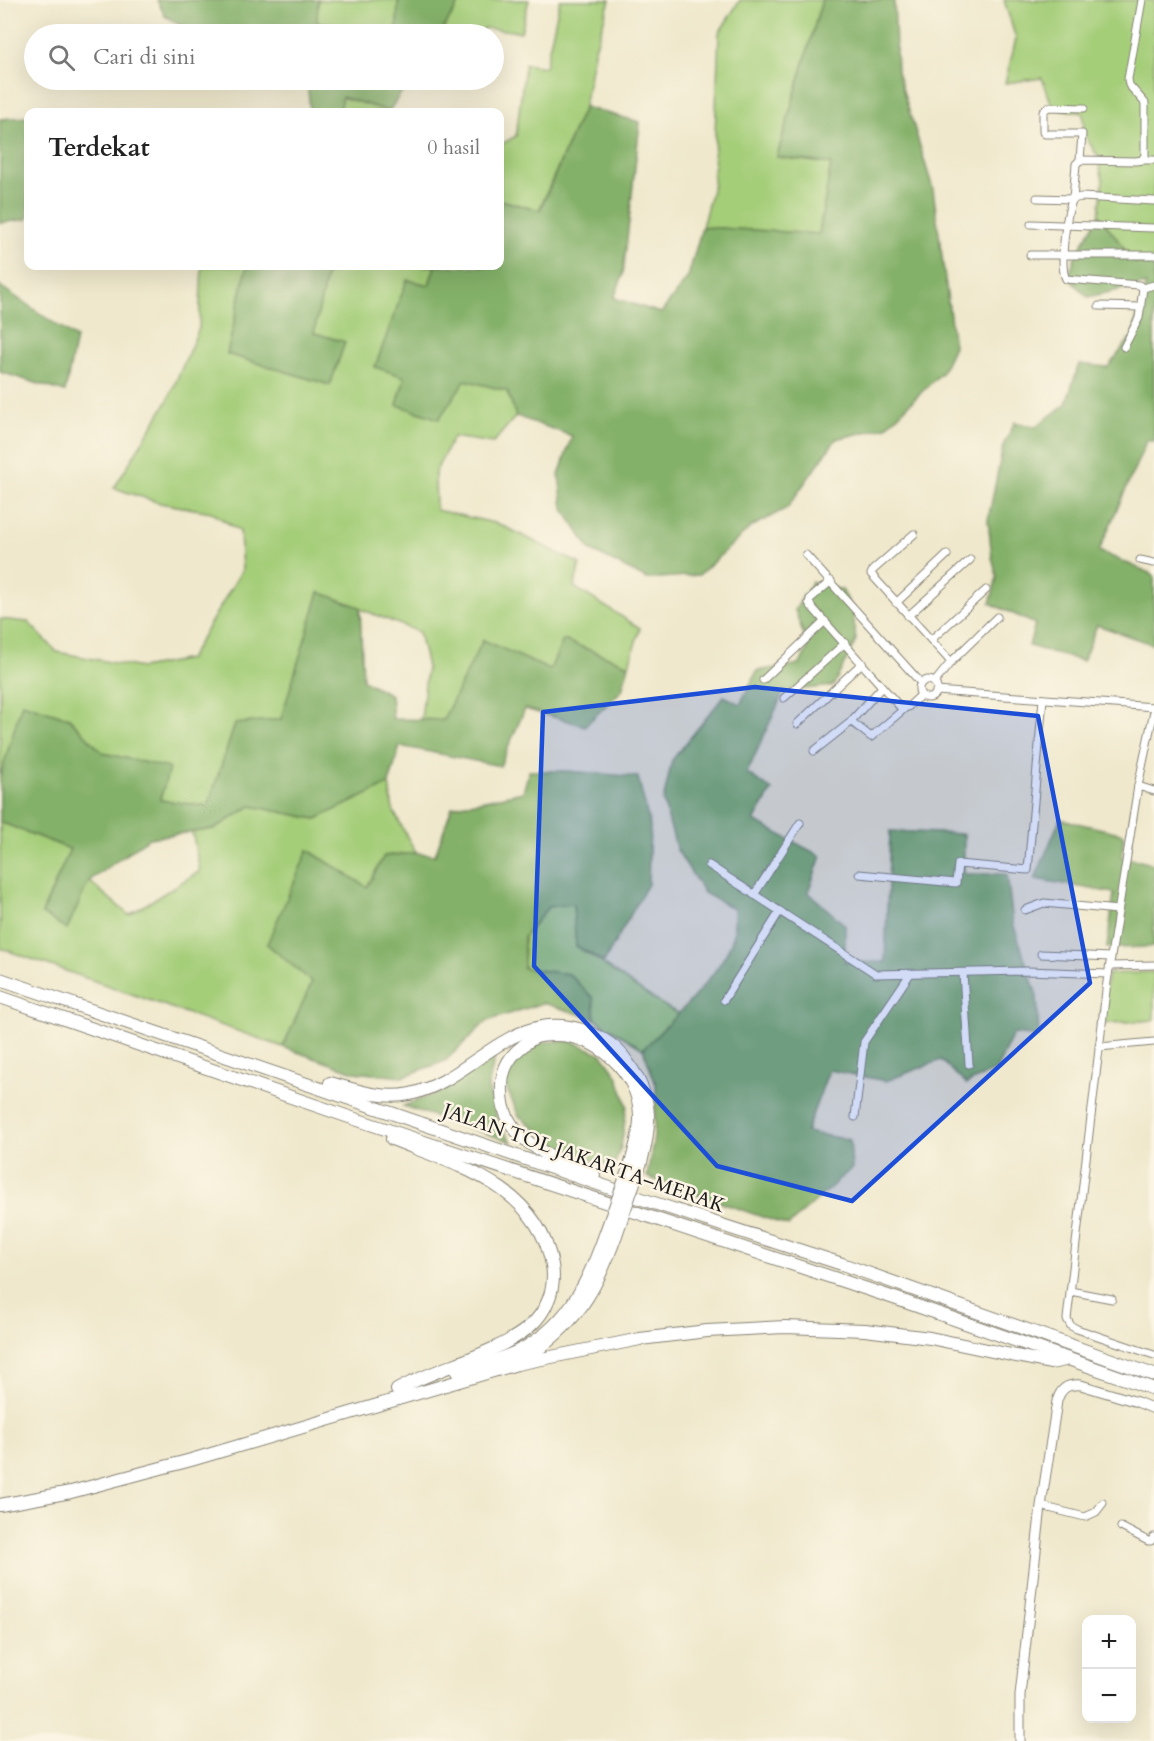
<!DOCTYPE html>
<html lang="id">
<head>
<meta charset="utf-8">
<style>
	:root { --surface:#fff; --page:#f2f2f2; --text:#222; --muted:#767676; --line:#e0e0e0 }
	body { margin:0; font-family:Cardo,serif; background:var(--page); color:var(--text) }
	.controls { position:absolute; right:18px; bottom:18px; display:grid; overflow:hidden; border-radius:12px; box-shadow:0 6px 24px #0002 }
	.controls button { width:54px; height:54px; display:grid; place-items:center; padding:0; border:0; border-bottom:2px solid var(--line); background:var(--surface); color:var(--text); font:30px sans-serif }
	.list { margin:0; padding:0; list-style:none }
	h2 { display:flex; justify-content:space-between; align-items:center; height:78px; margin:0; padding:0 24px; font-size:26px }
	h2 small { font-size:20px; font-weight:400; color:var(--muted) }
	.icon { flex:none; width:33px; height:33px; fill:none; stroke:currentColor; stroke-width:2; stroke-linecap:round; stroke-linejoin:round }
	.map { position:relative; flex:none; width:1154px; height:1741px; overflow:hidden }
	.search { position:absolute; background:var(--surface); box-shadow:0 6px 24px #0002; left:24px; top:24px; width:480px; height:66px; display:flex; align-items:center; gap:15px; box-sizing:border-box; padding:0 21px; border-radius:33px; color:var(--muted); font-size:22px }
	.panel { position:absolute; background:var(--surface); box-shadow:0 6px 24px #0002; left:24px; top:108px; width:480px; height:162px; border-radius:12px }
	.map>svg:first-child { display:block }
	.green { fill:#a5ce79; stroke:#60754a; stroke-width:1.5 }
	.forest { fill:#84b169; stroke:#506642; stroke-width:1.5 }
	.lines { fill:none; stroke-linecap:round; stroke-linejoin:round }
	.street-casing { stroke:#868274; stroke-width:9 }
	.secondary-casing { stroke:#868274; stroke-width:11 }
	.highway-casing { stroke:#868274; stroke-width:14 }
	.street { stroke:#fff; stroke-width:7 }
	.secondary { stroke:#fff; stroke-width:9 }
	.highway { stroke:#fff; stroke-width:12 }
	.highway-bridge-casing { stroke:#868274; stroke-width:14; stroke-linecap:butt }
	.highway-bridge { stroke:#fff; stroke-width:12 }
	.marked { fill:#1d4ed8; fill-opacity:0.2; stroke:#1d4ed8; stroke-width:4.5; stroke-linejoin:round }
	.labels { text-anchor:middle; dominant-baseline:central; stroke-width:5; stroke-linejoin:round; paint-order:stroke }
	.street-label { font-size:20px; fill:#1c1c1c; stroke:#fcf5e5 }
</style>
</head>
<body>
<div class="map">
<svg width="1154" height="1741" viewBox="0 0 1154 1741">
	<rect width="100%" height="100%" fill="#fcf5e5"/>
	<filter id="ink" filterUnits="userSpaceOnUse"><feTurbulence type="fractalNoise" baseFrequency=".0167" numOctaves="2"/><feDisplacementMap in="SourceGraphic" scale="12" xChannelSelector="R" yChannelSelector="G"/><feConvolveMatrix kernelMatrix="1 2 1 2 8 2 1 2 1" color-interpolation-filters="sRGB"/></filter>
	<filter id="wash" filterUnits="userSpaceOnUse"><feTurbulence type="fractalNoise" baseFrequency=".008" numOctaves="4" result="noise"/><feDisplacementMap in="SourceGraphic" scale="24" xChannelSelector="R" yChannelSelector="G"/><feGaussianBlur stdDeviation="1.35" result="paint"/><feColorMatrix in="noise" values="0 0 0 0 0 0 0 0 0 0 0 0 0 0 0 0 0 1.4 0 .05"/><feComposite in="paint" operator="in"/></filter>
	<g filter="url(#wash)">
		<rect width="100%" height="100%" fill="#efe8cc"/>
		<g class="green">
			<polygon points="318,0 398,0 397,31 316,22"/>
			<polygon points="461,0 529,0 521,32 484,28 479,34 440,34"/>
			<polygon points="560,0 610,0 594,52 584,107 539,210 500,200 500,145 516,136 525,64 545,67"/>
			<polygon points="740,0 822,0 777,156 831,164 819,234 702,227 713,186 719,33"/>
			<polygon points="1004,0 1154,0 1154,264 1135,263 1099,215 1103,180 1097,155 1084,134 1083,113 1053,108 1042,78 1005,83 1016,39"/>
			<polygon points="341,97 389,111 389,112 339,112"/>
			<polygon points="202,266 247,266 227,354 330,385 345,342 314,333 328,266 435,266 429,285 407,280 405,377 397,405 465,380 507,391 516,416 493,443 453,437 435,473 436,510 499,524 580,564 574,587 640,628 629,665 563,640 550,670 483,640 443,720 421,719 427,667 419,632 320,593 281,719 235,725 208,806 160,800 169,768 103,753 69,718 22,704 0,777 0,619 28,622 57,652 141,668 189,659 242,570 240,531 211,512 160,503 114,488 168,400 199,328"/>
			<polygon points="389,784 393,810 416,853 384,856 367,887 308,850 312,982 283,1047 0,948 0,822 70,849 42,913 89,881 129,915 200,871 192,832 214,829 251,806 316,819"/>
			<path d="M573 903 576 946C611 967 642 995 679 1014L643 1049 595 1019 593 998 524 968V937L548 907Z"/>
			<polygon points="1154,972 1154,1020 1099,1024 1108,974"/>
		</g>
		<g class="forest">
			<polygon points="157,0 318,0 317,22 397,31 398,0 461,0 440,34 194,34 165,16"/>
			<polygon points="822,0 894,0 897,71 933,189 954,346 942,372 886,427 836,439 787,508 751,527 699,575 647,579 590,550 563,508 559,475 572,436 516,416 507,391 465,380 439,419 397,405 405,377 375,367 407,280 429,285 435,266 500,266 500,200 540,210 584,107 640,122 623,275 614,298 661,313 688,277 702,227 819,234 831,164 777,157"/>
			<polygon points="307,80 410,80 389,111 342,97 339,112 310,112"/>
			<polygon points="28,117 28,219 0,223 0,119"/>
			<polygon points="1099,215 1135,263 1154,264 1154,442 1147,440 1099,551 1154,575 1154,645 1097,625 1083,661 1029,646 1035,624 990,603 997,577 992,557 988,520 1003,446 1015,422 1035,427 1066,404 1079,364 1108,367 1132,336 1146,284 1088,297 1068,278 1075,257"/>
			<polygon points="247,266 328,266 314,333 345,342 330,385 227,354"/>
			<polygon points="0,286 76,338 65,392 0,372"/>
			<path d="M812 582 842 590 853 610 856 641 833 686 784 691 747 773 772 790 754 821 821 856 808 892 845 925V962H885L890 831 964 834V874H1007L1013 923 1037 996 1039 1037 1013 1034 996 1070 966 1084 941 1060 886 1081 829 1070 806 1132 850 1140 852 1168 788 1226 647 1177 654 1137 656 1085 643 1049C669 1023 724 972 733 937 735 928 734 917 734 909L704 893 677 850 663 801 672 760 724 696 740 704 757 671 800 664 808 647 795 610Z"/>
			<polygon points="319,592 360,607 363,680 391,695 393,719 443,720 483,640 550,670 563,640 629,665 622,690 585,726 525,709 500,766 400,746 389,784 316,819 251,806 214,829 149,838 89,881 67,929 42,914 70,849 0,822 0,777 22,703 69,718 103,753 169,768 160,800 208,806 235,724 281,719"/>
			<polygon points="529,771 568,771 638,777 650,826 648,884 604,962 576,946 573,904 548,907 524,937 524,968 569,974 593,998 595,1019 543,1003 487,1021 445,1061 402,1077 354,1072 283,1047 312,982 267,944 308,850 367,887 384,856 416,853 435,855 452,807 523,792"/>
			<polygon points="1060,819 1124,834 1122,857 1154,864 1154,947 1107,948 1114,893 1035,879"/>
			<polygon points="571,1041 602,1054 617,1075 627,1105 621,1147 613,1168 561,1149 519,1116 505,1085 516,1054 538,1042"/>
			<polygon points="496,1052 488,1087 498,1123 512,1142 403,1106 442,1091"/>
		</g>
	</g>
	<g filter="url(#ink)">
		<g class="lines">
			<g class="street-casing">
				<g id="street">
					<polyline points="1080,160 1082,134 1045,134 1043,132 1043,112 1048,107 1084,108"/>
					<polyline points="1142,160 1154,160"/>
					<polyline points="1037,198 1073,199 1076,164 1080,160 1136,161 1142,160 1145,155 1145,103 1129,85 1128,79 1142,0"/>
					<polyline points="1031,224 1154,228"/>
					<polyline points="1030,255 1154,255"/>
					<polyline points="1143,288 1154,285"/>
					<polyline points="1099,306 1141,307"/>
					<path d="M1124 347 1139 318 1143 288 1139 285 1066 279C1059 267 1066 212 1073 199L1081 197 1154 201"/>
					<polyline points="914,534 873,570 871,574 951,662 934,683"/>
					<polyline points="806,555 921,683"/>
					<polyline points="1140,560 1154,563"/>
					<polyline points="831,581 810,599 809,603 811,606 901,708 908,707 921,695"/>
					<polyline points="896,603 947,555"/>
					<polyline points="908,616 970,560"/>
					<polyline points="931,640 986,590"/>
					<polyline points="951,662 997,617"/>
					<polyline points="763,680 825,621"/>
					<circle cx="928" cy="689" r="9"/>
					<polyline points="882,687 852,720 852,722 871,737 904,709"/>
					<polyline points="936,691 1154,707"/>
					<polyline points="784,698 845,643"/>
					<polyline points="1154,711 1138,786 1107,982 1067,1319 1071,1326 1077,1329 1154,1355"/>
					<polyline points="797,724 862,663"/>
					<polyline points="814,751 852,721"/>
					<polyline points="1138,786 1154,791"/>
					<polyline points="709,865 876,974 1028,971 1108,974"/>
					<polyline points="859,874 956,883 958,864 1028,870 1043,699"/>
					<polyline points="754,895 800,823"/>
					<polyline points="1025,910 1044,903 1118,910"/>
					<polyline points="1041,954 1111,957"/>
					<polyline points="1110,966 1154,965"/>
					<polyline points="963,973 969,1064"/>
					<polyline points="724,1000 780,911"/>
					<polyline points="1099,1047 1154,1042"/>
					<polyline points="855,1117 864,1042 910,974"/>
					<polyline points="1070,1291 1112,1299"/>
					<polyline points="1041,1506 1085,1517 1096,1512 1103,1503"/>
					<polyline points="1121,1527 1148,1541 1151,1541 1154,1537"/>
				</g>
			</g>
			<g class="secondary-casing">
				<path id="secondary" d="M1020 1741V1695L1041 1506 1057 1401C1061 1388 1067 1384 1081 1385L1137 1402 1154 1409"/>
			</g>
			<g class="highway-casing">
				<g id="highway">
					<polyline points="0,979 648,1201 842,1264 1154,1375"/>
					<polyline points="0,997 349,1117 897,1299 1154,1389"/>
					<path d="M330 1083C356 1090 383 1100 410 1094 472 1081 513 1005 585 1031 602 1037 618 1047 628 1063 652 1096 652 1124 641 1162"/>
					<path d="M392 1139C456 1165 538 1186 552 1265 556 1288 547 1312 529 1327 496 1355 437 1367 397 1390"/>
					<path d="M594 1175C572 1165 547 1157 528 1142 511 1128 502 1113 502 1091 501 1075 506 1061 518 1050 523 1046 529 1040 536 1037 542 1035 549 1035 555 1035 596 1034 639 1072 640 1115 641 1130 636 1145 632 1160"/>
					<path d="M523 1360C575 1325 595 1294 616 1235"/>
					<path d="M457 1372C480 1365 505 1359 526 1347 571 1321 590 1278 606 1232"/>
					<polyline points="0,1505 71,1492 191,1460 517,1364 640,1339 707,1331 785,1327 865,1330 930,1338 1050,1363 1065,1360"/>
				</g>
			</g>
			<use href="#street" class="street"/>
			<use href="#secondary" class="secondary"/>
			<use href="#highway" class="highway"/>
			<g class="highway-bridge-casing">
				<g id="highway-bridge">
					<polyline points="606,1232 632,1160"/>
					<polyline points="616,1235 641,1162"/>
				</g>
			</g>
			<use href="#highway-bridge" class="highway-bridge"/>
		</g>
	</g>
	<path class="marked" d="M755 687 1038 716 1090 983 852 1201 717 1166 534 966 543 712Z"/>
	<g class="labels">
		<g class="street-label">
			<text transform="translate(584 1158) rotate(19)">JALAN TOL JAKARTA–MERAK</text>
		</g>
	</g>
</svg>
<div class="controls">
<button>+</button>
<button>−</button>
</div>
<div class="search"><svg class="icon" aria-label="search" viewBox="0 0 24 24"><circle cx="10" cy="10" r="6"/><path d="M15 15l6 6"/></svg>Cari di sini</div>
<section class="panel">
<h2>Terdekat<small>0 hasil</small></h2>
<ul class="list">
</ul>
</section>
</div>
</body>
</html>
